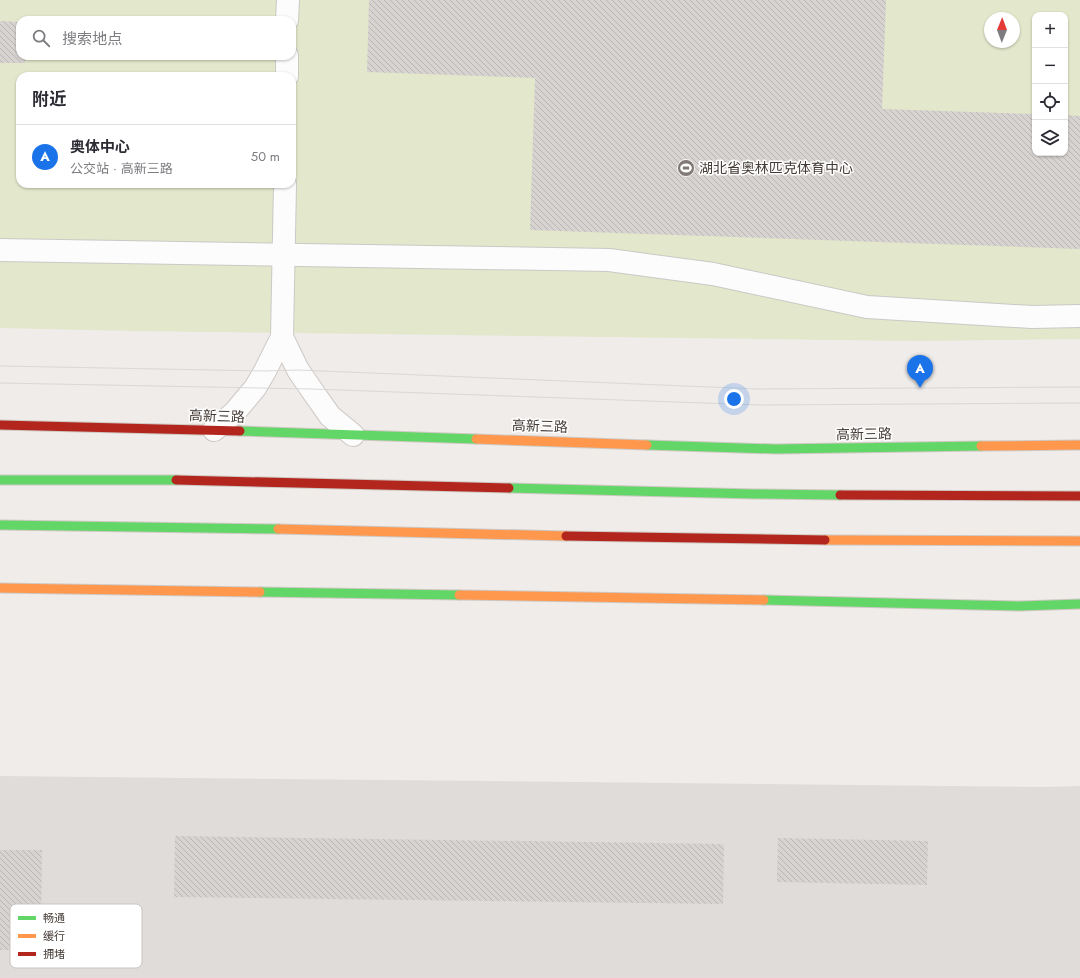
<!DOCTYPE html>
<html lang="zh">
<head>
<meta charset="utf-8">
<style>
	:root { --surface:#fff; --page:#f2f2f3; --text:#2b2b33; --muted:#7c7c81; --line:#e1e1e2; --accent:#1a73e8 }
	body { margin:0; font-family:Jost,"Noto Sans SC",sans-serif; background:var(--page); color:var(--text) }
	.controls { position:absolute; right:12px; top:12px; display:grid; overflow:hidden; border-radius:8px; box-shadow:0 1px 3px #0004 }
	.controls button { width:36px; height:36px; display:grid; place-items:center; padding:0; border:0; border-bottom:1px solid var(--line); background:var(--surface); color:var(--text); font:20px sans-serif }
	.compass { position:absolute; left:984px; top:12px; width:36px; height:36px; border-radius:50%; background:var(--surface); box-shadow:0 1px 3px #0004; rotate:1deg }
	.you { position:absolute; left:734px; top:399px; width:14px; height:14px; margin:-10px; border:3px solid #fff; border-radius:50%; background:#1a73e8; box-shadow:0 0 0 6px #1a73e833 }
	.badge { display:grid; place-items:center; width:26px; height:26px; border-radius:50%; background:var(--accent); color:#fff; font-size:13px; font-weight:700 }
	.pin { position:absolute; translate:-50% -33px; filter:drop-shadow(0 1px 2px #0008) }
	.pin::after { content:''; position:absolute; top:21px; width:14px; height:12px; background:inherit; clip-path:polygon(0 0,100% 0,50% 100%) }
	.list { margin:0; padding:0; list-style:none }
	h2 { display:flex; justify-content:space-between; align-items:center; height:52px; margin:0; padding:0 16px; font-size:17px }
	h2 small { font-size:13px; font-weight:400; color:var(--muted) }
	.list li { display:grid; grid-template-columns:26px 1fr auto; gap:12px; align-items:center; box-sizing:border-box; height:64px; padding:0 16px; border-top:1px solid var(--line) }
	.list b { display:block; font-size:15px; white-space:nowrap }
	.list p { margin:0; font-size:13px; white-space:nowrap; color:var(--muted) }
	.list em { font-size:13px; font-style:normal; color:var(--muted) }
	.icon { flex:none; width:22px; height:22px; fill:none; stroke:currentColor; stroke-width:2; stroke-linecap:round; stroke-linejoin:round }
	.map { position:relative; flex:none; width:1080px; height:978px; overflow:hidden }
	.search { position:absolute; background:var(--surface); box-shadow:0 1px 3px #0004; left:16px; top:16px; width:280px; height:44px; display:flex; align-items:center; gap:10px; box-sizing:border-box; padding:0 14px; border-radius:12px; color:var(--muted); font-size:15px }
	.panel { position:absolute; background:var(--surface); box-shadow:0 1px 3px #0004; left:16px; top:72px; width:280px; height:116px; border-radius:12px }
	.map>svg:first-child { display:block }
	.industrial { fill:#e0dcd9 }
	.garden { fill:#e3e7cb; fill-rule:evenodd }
	.building { fill:url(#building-back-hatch) }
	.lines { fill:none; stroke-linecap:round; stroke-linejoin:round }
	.street-casing { stroke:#ccc8c6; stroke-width:24 }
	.fast-casing { stroke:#cfc8c2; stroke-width:11 }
	.slow-casing { stroke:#cfc8c2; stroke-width:11 }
	.jam-casing { stroke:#cfc8c2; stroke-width:11 }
	.street { stroke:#fdfcfc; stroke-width:22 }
	.fast { stroke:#63d668; stroke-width:9 }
	.slow { stroke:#ff974d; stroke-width:9 }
	.jam { stroke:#b3261e; stroke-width:9 }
	.tram { stroke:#d9d8d8; stroke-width:1 }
	.labels { text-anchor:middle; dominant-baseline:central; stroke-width:3; stroke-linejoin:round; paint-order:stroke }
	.poi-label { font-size:14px; fill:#443b36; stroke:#fff; text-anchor:start }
	.street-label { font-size:14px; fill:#443b36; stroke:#fff }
	.key { fill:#fff; stroke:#c7c4c3; stroke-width:1 }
	.key-label { font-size:11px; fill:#443b36 }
</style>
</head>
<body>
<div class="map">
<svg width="1080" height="978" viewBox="0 0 1080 978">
	<defs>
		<pattern id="building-back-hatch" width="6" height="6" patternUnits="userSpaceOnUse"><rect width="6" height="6" fill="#d7d3d1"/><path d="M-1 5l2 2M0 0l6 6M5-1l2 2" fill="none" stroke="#bab6b4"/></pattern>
	</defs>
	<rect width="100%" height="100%" fill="#efecea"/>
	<polygon class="industrial" points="0,776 1044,787 1080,786 1080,978 0,978"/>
	<path class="garden" d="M0 0H1080V339L916 341 135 331 0 328ZM1035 15H1065V153H1035ZM990 18H1014V42H990ZM20 20H292V56H20ZM20 76H292V184H20Z"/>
	<g class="building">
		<polygon points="369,0 886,0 882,109 1035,114 1035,153 1065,153 1065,115 1080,116 1080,249 530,230 535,78 367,72"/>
		<polygon points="0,21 20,22 20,56 25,56 25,63 0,63"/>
		<polygon points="175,836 724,844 723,904 174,897"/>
		<polygon points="778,838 928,841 927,885 777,882"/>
		<polygon points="0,850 42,850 41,950 0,950"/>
	</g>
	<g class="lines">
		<g class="street-casing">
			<g id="street">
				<polyline points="287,20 288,0"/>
				<polyline points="287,76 287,56"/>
				<polyline points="0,250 609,260 713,274 867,307 1032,317 1080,316"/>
				<polyline points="282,337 298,370 311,389 330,416 353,435"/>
				<polyline points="214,430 234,413 255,388 265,371 282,337 285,184"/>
			</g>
		</g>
		<g class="fast-casing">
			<g id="fast">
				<polyline points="240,431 476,439"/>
				<polyline points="647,445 775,449 981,446"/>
				<polyline points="0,480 176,480"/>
				<polyline points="509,488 755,494 840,495"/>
				<polyline points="0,525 278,529"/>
				<polyline points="260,592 459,595"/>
				<polyline points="764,600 1020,606 1080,604"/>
			</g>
		</g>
		<g class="slow-casing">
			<g id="slow">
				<polyline points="476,439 647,445"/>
				<polyline points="981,446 1080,445"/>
				<polyline points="278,529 566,536"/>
				<polyline points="825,540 1080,541"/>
				<polyline points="0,588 260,592"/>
				<polyline points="459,595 764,600"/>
			</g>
		</g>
		<g class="jam-casing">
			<g id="jam">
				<polyline points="0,425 240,431"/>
				<polyline points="176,480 509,488"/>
				<polyline points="840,495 1080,496"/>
				<polyline points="566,536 825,540"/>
			</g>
		</g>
		<use href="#street" class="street"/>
		<use href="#fast" class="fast"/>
		<use href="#slow" class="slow"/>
		<use href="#jam" class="jam"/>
		<g class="tram">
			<polyline points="0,366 265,371 298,370 758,389 1080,387"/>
			<polyline points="0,383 311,389 760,405 1080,403"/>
		</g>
	</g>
	<defs>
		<g id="stadium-disc" transform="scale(0.9)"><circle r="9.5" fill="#807975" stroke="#fff"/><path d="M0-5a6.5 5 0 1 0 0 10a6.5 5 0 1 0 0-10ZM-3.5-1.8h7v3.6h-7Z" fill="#fff"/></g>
	</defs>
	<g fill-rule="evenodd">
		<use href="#stadium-disc" x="686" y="168"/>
	</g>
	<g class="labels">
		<g class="poi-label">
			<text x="699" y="168">湖北省奥林匹克体育中心</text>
		</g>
		<g class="street-label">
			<text transform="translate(217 416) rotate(2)">高新三路</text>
			<text transform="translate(540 426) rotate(2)">高新三路</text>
			<text transform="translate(864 434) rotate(-1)">高新三路</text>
		</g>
	</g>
	<rect x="10" y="904" width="132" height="64" rx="6" class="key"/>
	<rect x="18" y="916" width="18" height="4" fill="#63d668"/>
	<rect x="18" y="934" width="18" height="4" fill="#ff974d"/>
	<rect x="18" y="952" width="18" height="4" fill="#b3261e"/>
	<g class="key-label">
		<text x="43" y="922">畅通</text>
		<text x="43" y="940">缓行</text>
		<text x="43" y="958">拥堵</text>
	</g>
</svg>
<div class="controls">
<button>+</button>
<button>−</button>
<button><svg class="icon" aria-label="locate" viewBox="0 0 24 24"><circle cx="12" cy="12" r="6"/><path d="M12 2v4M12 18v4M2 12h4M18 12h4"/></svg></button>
<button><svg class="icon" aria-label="layers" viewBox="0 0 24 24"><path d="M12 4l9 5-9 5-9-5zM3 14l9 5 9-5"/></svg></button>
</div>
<svg class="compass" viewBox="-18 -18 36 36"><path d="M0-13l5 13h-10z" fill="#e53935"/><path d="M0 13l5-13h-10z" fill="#7c7c81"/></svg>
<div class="you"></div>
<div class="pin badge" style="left:920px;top:388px">A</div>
<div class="search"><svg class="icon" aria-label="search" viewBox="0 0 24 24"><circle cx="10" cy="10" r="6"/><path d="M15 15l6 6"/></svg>搜索地点</div>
<section class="panel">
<h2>附近<small></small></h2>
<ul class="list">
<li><span class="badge">A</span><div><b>奥体中心</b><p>公交站 · 高新三路</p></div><em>50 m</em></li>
</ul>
</section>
</div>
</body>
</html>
